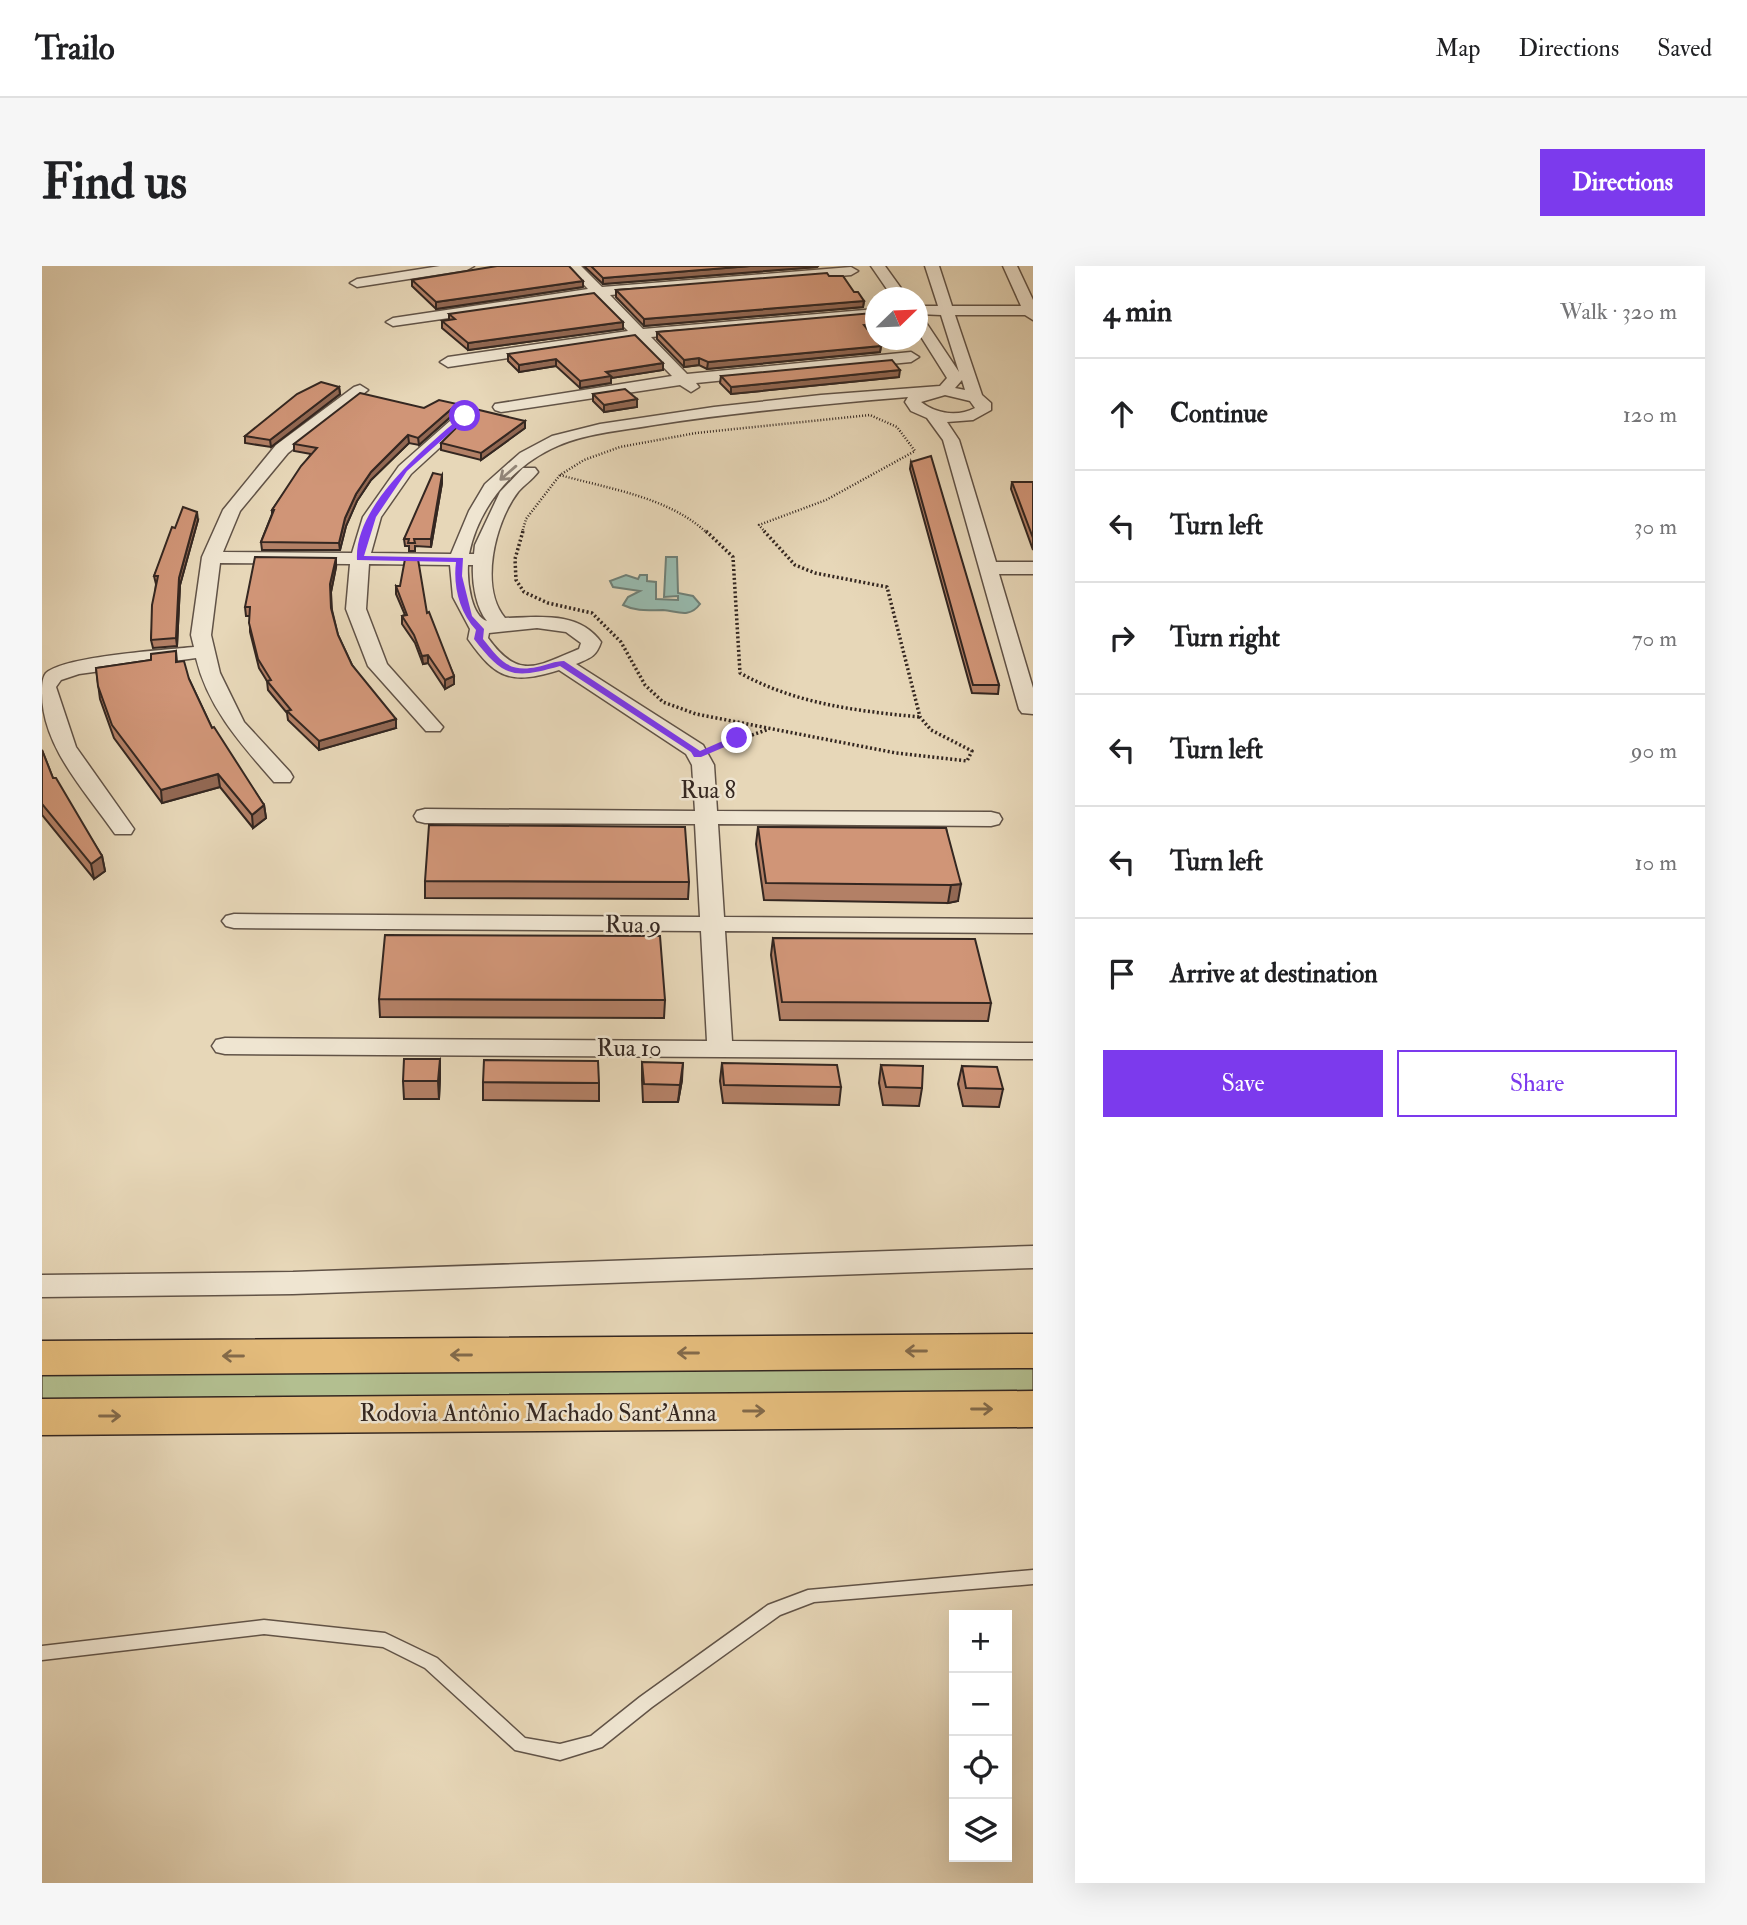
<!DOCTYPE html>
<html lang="en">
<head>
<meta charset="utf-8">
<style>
	:root { --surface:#fff; --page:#f6f6f6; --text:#202124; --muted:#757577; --line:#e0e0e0; --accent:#7c3aed }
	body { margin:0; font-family:"IM FELL Double Pica",serif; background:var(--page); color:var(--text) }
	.controls { position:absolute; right:21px; bottom:21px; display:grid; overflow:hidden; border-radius:0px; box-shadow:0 7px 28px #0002 }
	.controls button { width:63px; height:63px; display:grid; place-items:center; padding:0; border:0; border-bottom:2px solid var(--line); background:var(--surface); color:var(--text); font:35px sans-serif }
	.compass { position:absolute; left:823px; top:21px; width:63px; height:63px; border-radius:50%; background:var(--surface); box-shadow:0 7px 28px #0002; rotate:67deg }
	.stop { position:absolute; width:21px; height:21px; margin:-16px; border:5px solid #7c3aed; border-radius:50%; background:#fff }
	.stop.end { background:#7c3aed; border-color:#fff; box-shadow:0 2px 7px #0008 }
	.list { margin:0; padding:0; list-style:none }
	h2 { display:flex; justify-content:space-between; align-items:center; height:91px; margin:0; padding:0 28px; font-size:30px }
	h2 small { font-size:23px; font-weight:400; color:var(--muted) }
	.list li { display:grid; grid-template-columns:46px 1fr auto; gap:21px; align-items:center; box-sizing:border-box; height:112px; padding:0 28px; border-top:2px solid var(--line) }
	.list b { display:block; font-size:26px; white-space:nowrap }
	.list em { font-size:23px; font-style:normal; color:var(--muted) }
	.actions { display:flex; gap:14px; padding:21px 28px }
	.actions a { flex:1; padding:16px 0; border:2px solid var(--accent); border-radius:0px; text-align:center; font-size:24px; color:var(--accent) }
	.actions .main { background:var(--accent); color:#fff }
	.icon { flex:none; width:38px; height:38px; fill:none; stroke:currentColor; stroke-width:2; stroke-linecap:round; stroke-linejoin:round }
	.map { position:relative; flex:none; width:991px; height:1617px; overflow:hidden; border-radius:0px }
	header { display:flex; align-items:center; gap:42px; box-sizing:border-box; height:98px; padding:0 35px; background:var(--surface); border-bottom:2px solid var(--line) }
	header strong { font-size:33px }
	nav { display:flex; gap:38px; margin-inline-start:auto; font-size:24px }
	.intro { display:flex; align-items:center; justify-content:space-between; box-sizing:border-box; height:168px; padding:0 42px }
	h1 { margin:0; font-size:49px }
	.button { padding:18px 32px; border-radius:0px; background:var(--accent); color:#fff; font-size:24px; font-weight:700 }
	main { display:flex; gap:42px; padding:0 42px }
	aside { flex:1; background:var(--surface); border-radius:0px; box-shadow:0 7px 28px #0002 }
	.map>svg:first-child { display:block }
	.green { fill:#b3bf90; stroke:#747358; stroke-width:2 }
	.water { fill:#97baae; stroke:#6f7f76; stroke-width:2 }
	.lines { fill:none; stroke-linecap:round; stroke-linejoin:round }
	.service-casing { stroke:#615347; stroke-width:3 }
	.minor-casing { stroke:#615347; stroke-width:3 }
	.motorway-casing { stroke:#342721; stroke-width:3 }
	.path-far1 { stroke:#342721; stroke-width:2.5; stroke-dasharray:1 2; stroke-linecap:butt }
	.path { stroke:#342721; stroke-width:3.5; stroke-dasharray:2 2.5; stroke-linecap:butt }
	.service { fill:#efe5d1; fill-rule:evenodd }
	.minor { fill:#efe5d1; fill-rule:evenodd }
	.motorway { fill:#e4bc7c; fill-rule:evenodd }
	.wall { fill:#b38066; stroke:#342721; stroke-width:2 }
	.shaded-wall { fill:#926853; stroke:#342721; stroke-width:2 }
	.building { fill:#d09577; stroke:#342721; stroke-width:2 }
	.oneway { stroke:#928679 }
	.oneway2 { stroke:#836a4a }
	.route { fill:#7c3aed }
	.labels { text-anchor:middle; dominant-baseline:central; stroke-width:5; stroke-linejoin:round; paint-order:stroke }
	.street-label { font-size:24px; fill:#342721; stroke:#efe5d1 }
</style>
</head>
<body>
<header>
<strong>Trailo</strong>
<nav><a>Map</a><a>Directions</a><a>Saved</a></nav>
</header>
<div class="intro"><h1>Find us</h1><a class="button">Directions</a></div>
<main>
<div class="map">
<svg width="991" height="1617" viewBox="0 0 991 1617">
	<rect width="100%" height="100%" fill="#e7d7b8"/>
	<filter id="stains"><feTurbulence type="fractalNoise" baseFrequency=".00286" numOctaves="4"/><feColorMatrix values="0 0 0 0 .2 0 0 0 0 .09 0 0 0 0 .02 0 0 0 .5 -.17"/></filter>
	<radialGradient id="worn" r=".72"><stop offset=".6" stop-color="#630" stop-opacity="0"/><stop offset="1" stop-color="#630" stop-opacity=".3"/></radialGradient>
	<polygon class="green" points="991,1101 991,1129 0,1137 0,1107"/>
	<path class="water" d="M624 291H635L636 327 651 330 658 338C647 353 635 345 621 344 607 344 595 346 581 339L586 331 598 325 571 321 568 315 584 309 596 313 598 309H605V315L614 316V333L636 334V330L622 331Z"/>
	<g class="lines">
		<g class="service-casing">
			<polygon id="service" points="991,1304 991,1318 772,1336 738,1349 610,1441 560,1481 518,1494 473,1484 383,1402 341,1381 222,1368 0,1394 0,1380 222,1354 343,1367 395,1392 483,1472 518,1478 549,1470 598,1431 726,1339 766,1324"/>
		</g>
		<g class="minor-casing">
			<g id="minor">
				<polygon points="398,0 432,0 425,4 315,21 308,17 315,13"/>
				<polygon points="524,0 539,0 560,21 809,1 816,5 809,9 568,29 601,63 834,43 834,51 609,71 645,108 869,86 877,91 869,96 654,117 657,121 649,126 638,119 459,146 453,144 451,141 453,138 630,110 594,73 406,101 398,96 406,91 586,65 553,31 351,60 344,56 351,52 546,23"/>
				<polygon points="829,0 843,0 866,32 851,32"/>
				<path d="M883 0H897L910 40H979L961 0H975L991 34V54L983 49H913L940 129 949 137V144L931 154 905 156 917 174 954 296H991V308H957L991 422V448L980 447 977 443 901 174 885 152 869 145 863 136 866 131C781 138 697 146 612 159 578 165 541 167 509 183 468 203 436 243 427 288H432L433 279 458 226 481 202H493L496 206C490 214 482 219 476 226 453 256 437 321 463 352 497 351 537 345 559 376 554 391 548 392 534 398L661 479 672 499 675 545 949 546 957 548 960 553 957 558 949 560 676 558 682 651 991 653V667L683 665 690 775 991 777V793L183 788 174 786 170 780 174 774 183 772 665 775 659 665 192 662 184 660 180 655 184 650 192 648 658 651 653 558 383 557 375 555 372 550 375 545 383 543 653 545 650 499 644 488 517 404C469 419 454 413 426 373L428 363 411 331 408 299 327 298 324 343 345 398 401 461 398 465H384L326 400 304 343 308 298 178 297 169 369 178 407 202 456 248 506 251 511 248 516H232C199 478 166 442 154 392L37 408 19 414 14 421 34 481 92 563 89 568H73C44 526 0 481 0 427 0 420 0 412 4 407 23 390 123 384 152 381L149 369 160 291 181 244 234 179 312 121 318 119 326 124 246 187 198 245 181 286 310 287 321 251 357 200 417 147 423 145 431 150 429 153 369 208 339 251 329 287 409 288 427 245 443 218 478 187 510 170 558 158 672 141 779 129 898 120 905 112 876 66V51L881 52 917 106 899 49 876 48V40H896ZM920 114 923 124 913 122ZM903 129 928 135 933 142C916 151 894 148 879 136ZM426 299H431C430 317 434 342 445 355 429 350 425 315 426 299ZM495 362 524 366 539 377 537 383C495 400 477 415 446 372L447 367Z"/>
				<polygon points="991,980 991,1002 251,1028 0,1031 0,1009 251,1006"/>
			</g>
		</g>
		<g class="motorway-casing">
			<g id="motorway">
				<polygon points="991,1068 991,1102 0,1109 0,1075"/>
				<polygon points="991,1125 991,1161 0,1169 0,1133"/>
			</g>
		</g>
		<g class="path-far1">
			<path d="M518 209C567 223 627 231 665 267"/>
			<polyline points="480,267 484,253 518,209 542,194 578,181 654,167 828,149 855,161 873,185 784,234 717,259 724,267"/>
		</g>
		<g class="path">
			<polyline points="481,265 473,293 474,314 482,326 506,337 550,347 579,376 603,419 621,436 654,448 854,487 925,495 930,485 889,464 878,451 845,321 773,307 753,299 722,265"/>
			<path d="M664 265 691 291 698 407C754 438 815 445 878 451"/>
			<polyline points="676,481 727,463"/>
		</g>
		<use href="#service" class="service"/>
		<use href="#minor" class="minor"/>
		<use href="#motorway" class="motorway"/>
	</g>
	<g class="wall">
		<polygon points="542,0 776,0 775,1 561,18"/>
		<polygon points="787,10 812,26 822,35 821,41 602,60 574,31 574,24"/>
		<polygon points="370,14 541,21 394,43 370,20"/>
		<polygon points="407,48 581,56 581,63 426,84 400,62 400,55 407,54"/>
		<polygon points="834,51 834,65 827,65 839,80 838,86 665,103 657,99 642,101 615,73 615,66"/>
		<polygon points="466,88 621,97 621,104 569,112 569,117 538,122 514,100 477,106 466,95"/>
		<polygon points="679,110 857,111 689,128 678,117"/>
		<polygon points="297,121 298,128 229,181 203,177 203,170"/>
		<polygon points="551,128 595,133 595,141 562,146 551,135"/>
		<polygon points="382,142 415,145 377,179 367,177 329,214 315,235 304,260 298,284 220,284 219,276 230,248 230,244 269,188 252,185 252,178"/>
		<polygon points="483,162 439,194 399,184 399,177"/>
		<polygon points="869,196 957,419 956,428 930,427 868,203"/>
		<polygon points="400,209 400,217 389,281 373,280 373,285 367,285 367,280 363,280 362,273"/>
		<polygon points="970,216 991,216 991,284 969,223"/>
		<polygon points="156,254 138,319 135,380 111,382 109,374 114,318 112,310 133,262"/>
		<polygon points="294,301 289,326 290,344 296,369 310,399 354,462 277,484 246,454 245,447 226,424 225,415 217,402 208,366 208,350 204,350 203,341"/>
		<polygon points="354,320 385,347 412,410 412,418 403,423 386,397 381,398 373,377 360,358 360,350 363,349 354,328"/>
		<polygon points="134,385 135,396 147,413 170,462 222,539 224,552 211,562 178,521 120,537 72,472 58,433 54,402 109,394"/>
		<polygon points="0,484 11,512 60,590 63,605 52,613 0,549"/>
		<polygon points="716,561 904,562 916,635 906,637 722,634 714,578"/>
		<polygon points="383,615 647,616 646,633 383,632"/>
		<polygon points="731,672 949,737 946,755 738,754 729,689"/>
		<polygon points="337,733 623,734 622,752 338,751"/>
		<polygon points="398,793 398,811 397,833 362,833 361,815"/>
		<polygon points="600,796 640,814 636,836 601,836 600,814"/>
		<polygon points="680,797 799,821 797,839 681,837 678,815"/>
		<polygon points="839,799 880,822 877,840 841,839 837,817"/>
		<polygon points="920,800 961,823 957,841 921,840 916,818"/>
		<polygon points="441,816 557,817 557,835 441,834"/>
	</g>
	<g class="shaded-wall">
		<polygon points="708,0 776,0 775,1 561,18 561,12"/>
		<polygon points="541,15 541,21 394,43 394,36"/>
		<polygon points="822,35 821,41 602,60 602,53"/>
		<polygon points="581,56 581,63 426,84 426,77"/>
		<polygon points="839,80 838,86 665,103 666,96"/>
		<polygon points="657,92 657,99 642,101 642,94"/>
		<polygon points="514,93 514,100 477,106 477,99"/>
		<polygon points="621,97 621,104 569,112 569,117 538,122 538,115 564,106"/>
		<polygon points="858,104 857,111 689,128 689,121"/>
		<polygon points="297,121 298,128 229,181 228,174"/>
		<polygon points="595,133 595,141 562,146 562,139"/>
		<polygon points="415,138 415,145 377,179 376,172"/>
		<polygon points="483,155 483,162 439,194 439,187"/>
		<polygon points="366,169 367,177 329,214 315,235 304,260 298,284 297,277 303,252 314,228 329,206"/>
		<polygon points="400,209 400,217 389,281 389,273"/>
		<polygon points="155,246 156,254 138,319 135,380 134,372 137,312"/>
		<polygon points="294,292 294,301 289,326 288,318"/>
		<polygon points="386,389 386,397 381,398 380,390"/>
		<polygon points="412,410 412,418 403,423 403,414"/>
		<polygon points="354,453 354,462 277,484 277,475"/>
		<polygon points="176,508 178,521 120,537 119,524"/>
		<polygon points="222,539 224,552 211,562 210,549"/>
		<polygon points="60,590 63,605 52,613 49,598"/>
		<polygon points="919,618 916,635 906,637 909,619"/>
		<polygon points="398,793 398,811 397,833 396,815"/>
		<polygon points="641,797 640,814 636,836 638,819"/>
	</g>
	<g class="building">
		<polygon points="455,0 527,0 541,15 394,36 370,14"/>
		<polygon points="549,0 708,0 561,12"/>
		<polygon points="785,7 787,10 801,10 812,26 816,26 822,35 602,53 574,24"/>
		<polygon points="552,27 581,56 426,77 400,55 413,53 407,48"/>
		<polygon points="831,47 834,51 834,58 822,59 839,80 666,96 657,92 642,94 615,66"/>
		<polygon points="593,69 621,97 564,106 569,110 538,115 514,93 477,99 466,88"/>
		<polygon points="850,94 858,104 689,121 679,110"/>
		<polygon points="279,116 297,121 228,174 203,170 255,128"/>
		<polygon points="583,123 595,133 562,139 551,128"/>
		<polygon points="318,127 382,142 397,134 415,138 376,172 366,169 329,206 314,228 303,252 297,277 219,276 232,244 230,244 259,200 275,182 252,178"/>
		<polygon points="433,143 483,155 439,187 399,177"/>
		<polygon points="889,190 957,419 931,419 869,196"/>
		<polygon points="391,207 400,209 389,273 372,273 373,277 366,277 367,273 362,273"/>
		<polygon points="970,216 991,216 991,272"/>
		<polygon points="141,241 155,246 137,312 134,372 109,374 110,339 116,310 112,310 130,261 133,262"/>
		<polygon points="213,291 294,292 288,318 289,342 296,369 310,399 354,453 277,475 245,445 249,444 225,415 229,414 216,393 207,357 208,341 203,341"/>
		<polygon points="363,293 376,293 385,347 387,346 412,410 403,414 386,389 380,390 372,369 360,350 365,349 354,320 358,320"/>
		<polygon points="134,385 134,396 142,395 147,413 170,462 172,461 222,539 210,549 176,508 119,524 70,459 56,420 54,402 109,394 109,388"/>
		<polygon points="0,484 11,512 14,512 60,590 49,598 0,538"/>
		<polygon points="387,559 643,561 647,616 383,615"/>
		<polygon points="716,561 904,562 919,618 909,619 724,617"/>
		<polygon points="343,669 618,670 623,734 337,733"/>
		<polygon points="731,672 933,673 949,737 740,736"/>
		<polygon points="362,793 398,793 396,815 361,815"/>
		<polygon points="442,794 556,795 557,817 441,816"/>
		<polygon points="600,796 641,797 638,819 602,818"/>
		<polygon points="680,797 795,799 799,821 682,819"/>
		<polygon points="839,799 881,800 880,822 844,821"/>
		<polygon points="920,800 955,801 961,823 924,822"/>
	</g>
	<defs><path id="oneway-shaft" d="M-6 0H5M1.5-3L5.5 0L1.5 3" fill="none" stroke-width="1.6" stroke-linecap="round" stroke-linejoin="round" transform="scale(1.75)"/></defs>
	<use class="oneway" href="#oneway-shaft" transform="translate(466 207) rotate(139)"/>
	<g class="oneway2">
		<use href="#oneway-shaft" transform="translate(874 1085) rotate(180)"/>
		<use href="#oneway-shaft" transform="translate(646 1087) rotate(180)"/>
		<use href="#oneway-shaft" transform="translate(419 1089) rotate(180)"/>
		<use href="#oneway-shaft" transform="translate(191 1090) rotate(180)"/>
		<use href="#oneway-shaft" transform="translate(940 1143)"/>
		<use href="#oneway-shaft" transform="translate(712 1145)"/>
		<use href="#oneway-shaft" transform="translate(68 1150)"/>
	</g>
	<path class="route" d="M421 149 427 150 365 205 334 251 322 290 421 292 420 310 430 350 442 363 441 373C458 394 466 407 495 401 505 399 513 395 522 395L658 485 692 470H699V474L659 491H652L649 486 518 400C472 413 462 412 432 373L434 364C417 346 411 319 414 296L315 294C312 239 383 182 421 149Z"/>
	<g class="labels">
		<g class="street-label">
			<text x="666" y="524">Rua 8</text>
			<text transform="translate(591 659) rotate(1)">Rua 9</text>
			<text x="587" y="782">Rua 10</text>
			<text x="496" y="1147">Rodovia Antônio Machado Sant'Anna</text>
		</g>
	</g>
	<rect width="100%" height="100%" filter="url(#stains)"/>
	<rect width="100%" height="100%" fill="url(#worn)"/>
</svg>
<div class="controls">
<button>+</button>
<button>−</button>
<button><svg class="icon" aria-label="locate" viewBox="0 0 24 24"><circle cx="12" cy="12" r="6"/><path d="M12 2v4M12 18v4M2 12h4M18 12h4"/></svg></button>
<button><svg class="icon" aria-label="layers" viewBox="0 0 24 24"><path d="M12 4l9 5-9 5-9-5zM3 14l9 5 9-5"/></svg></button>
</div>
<svg class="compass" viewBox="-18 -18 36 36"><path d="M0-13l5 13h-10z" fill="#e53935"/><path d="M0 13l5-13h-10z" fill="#757577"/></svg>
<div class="stop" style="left:423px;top:150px"></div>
<div class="stop end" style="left:695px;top:472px"></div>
</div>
<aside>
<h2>4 min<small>Walk · 320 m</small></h2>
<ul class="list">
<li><svg class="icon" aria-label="ahead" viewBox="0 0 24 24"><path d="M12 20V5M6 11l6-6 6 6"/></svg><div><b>Continue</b></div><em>120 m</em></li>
<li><svg class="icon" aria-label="left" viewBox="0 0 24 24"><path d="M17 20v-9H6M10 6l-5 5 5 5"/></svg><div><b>Turn left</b></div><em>30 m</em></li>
<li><svg class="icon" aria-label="right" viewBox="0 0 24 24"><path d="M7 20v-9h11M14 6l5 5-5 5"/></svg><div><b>Turn right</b></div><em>70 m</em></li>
<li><svg class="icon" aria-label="left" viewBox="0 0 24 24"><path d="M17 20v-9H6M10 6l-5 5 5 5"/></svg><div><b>Turn left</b></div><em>90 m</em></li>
<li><svg class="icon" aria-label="left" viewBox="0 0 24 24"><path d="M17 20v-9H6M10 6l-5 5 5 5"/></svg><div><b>Turn left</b></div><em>10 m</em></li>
<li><svg class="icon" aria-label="arrive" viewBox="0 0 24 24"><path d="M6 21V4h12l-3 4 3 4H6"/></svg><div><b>Arrive at destination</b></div></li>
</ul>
<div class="actions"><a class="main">Save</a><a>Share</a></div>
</aside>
</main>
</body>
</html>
